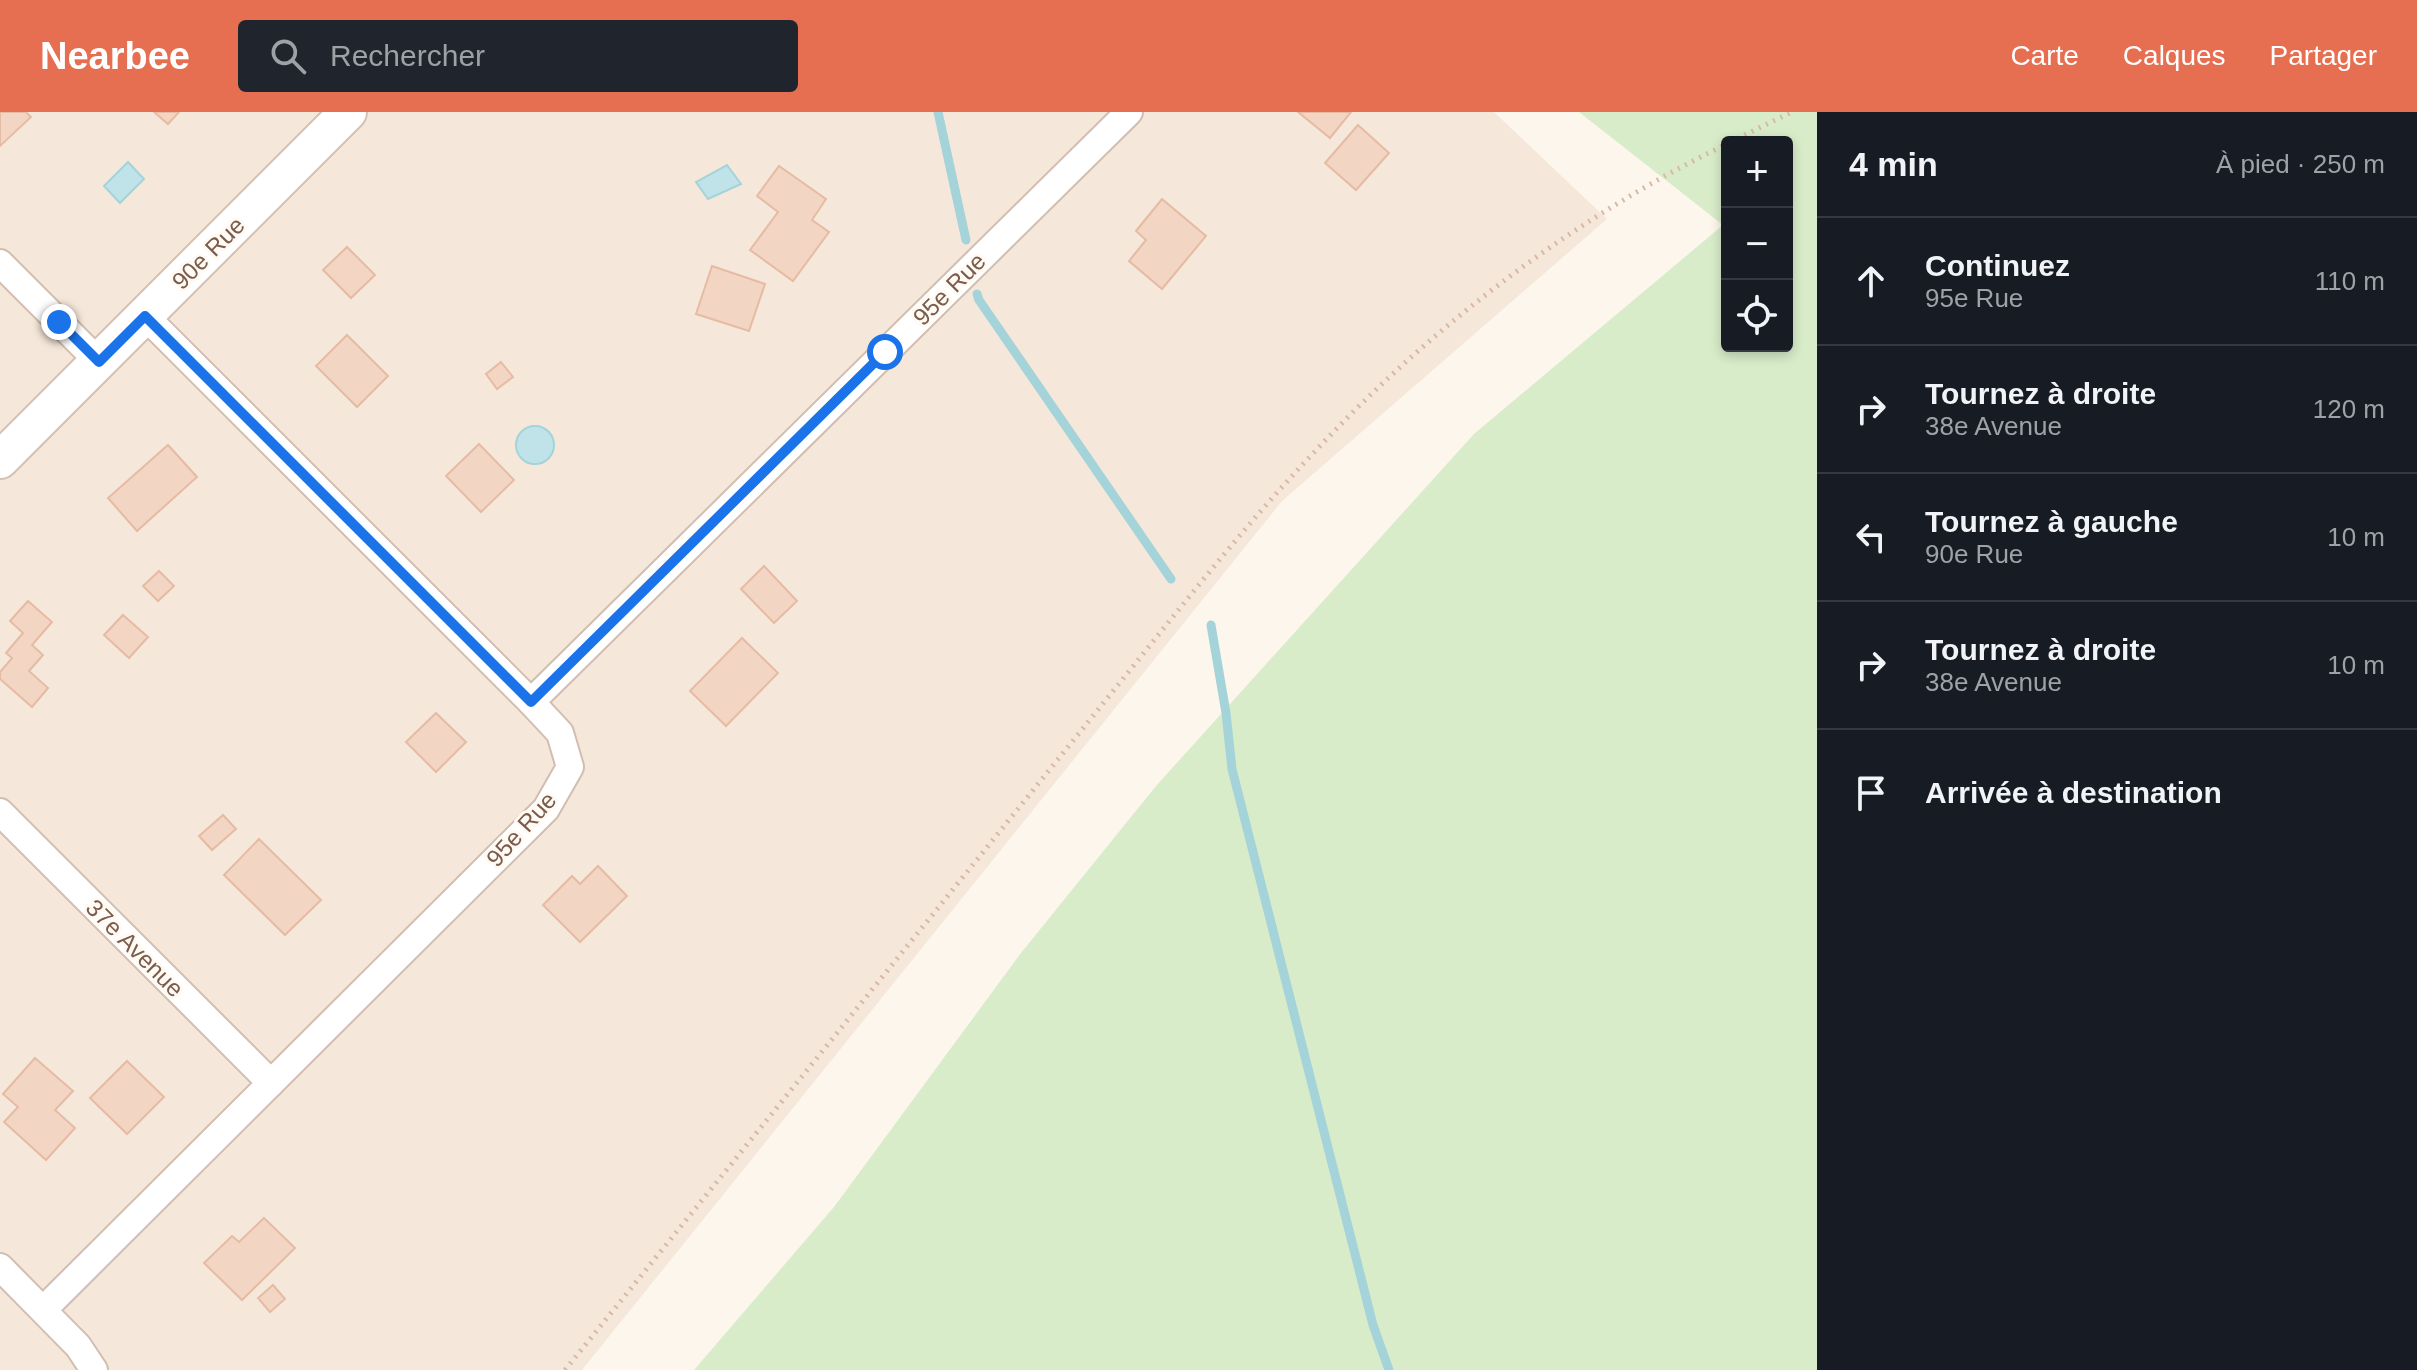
<!DOCTYPE html>
<html lang="fr">
<head>
<meta charset="utf-8">
<style>
	:root { --surface:#171b24; --page:#20242c; --text:#f1f3f6; --muted:#9ea1a6; --line:#363941; --accent:#e76f51 }
	body { margin:0; font-family:Arial,sans-serif; background:var(--page); color:var(--text) }
	.controls { position:absolute; right:24px; top:24px; display:grid; overflow:hidden; border-radius:8px; box-shadow:0 4px 12px #0003 }
	.controls button { width:72px; height:72px; display:grid; place-items:center; padding:0; border:0; border-bottom:2px solid var(--line); background:var(--surface); color:var(--text); font:40px sans-serif }
	.stop { position:absolute; width:24px; height:24px; margin:-18px; border:6px solid #1a73e8; border-radius:50%; background:#fff }
	.stop.end { background:#1a73e8; border-color:#fff; box-shadow:0 2px 8px #0008 }
	.list { margin:0; padding:0; list-style:none }
	h2 { display:flex; justify-content:space-between; align-items:center; height:104px; margin:0; padding:0 32px; font-size:34px }
	h2 small { font-size:26px; font-weight:400; color:var(--muted) }
	.list li { display:grid; grid-template-columns:52px 1fr auto; gap:24px; align-items:center; box-sizing:border-box; height:128px; padding:0 32px; border-top:2px solid var(--line) }
	.list b { display:block; font-size:30px; white-space:nowrap }
	.list p { margin:0; font-size:26px; white-space:nowrap; color:var(--muted) }
	.list em { font-size:26px; font-style:normal; color:var(--muted) }
	.icon { flex:none; width:44px; height:44px; fill:none; stroke:currentColor; stroke-width:2; stroke-linecap:round; stroke-linejoin:round }
	.map { position:relative; flex:none; width:1817px; height:1258px; overflow:hidden }
	header { display:flex; align-items:center; gap:48px; box-sizing:border-box; height:112px; padding:0 40px; background:var(--accent); color:#fff }
	header strong { font-size:38px }
	nav { display:flex; gap:44px; margin-inline-start:auto; font-size:28px }
	.search { width:560px; height:72px; background:var(--page); display:flex; align-items:center; gap:20px; box-sizing:border-box; padding:0 28px; border-radius:8px; color:var(--muted); font-size:30px }
	main { display:flex }
	aside { flex:1; background:var(--surface) }
	.map>svg:first-child { display:block }
	.residential { fill:#f5e8da }
	.green { fill:#d8ecc9; fill-rule:evenodd }
	.water { fill:#bfe3e8; stroke:#a5d3da; stroke-width:2 }
	.lines { fill:none; stroke-linecap:round; stroke-linejoin:round }
	.stream { stroke:#a5d3da; stroke-width:9 }
	.building { fill:#f3d5c3; stroke:#e6bba3; stroke-width:2 }
	.street-casing { stroke:#d1beb0; stroke-width:30 }
	.secondary-casing { stroke:#d6c0b0; stroke-width:40 }
	.path { stroke:#d9b8a5; stroke-width:5; stroke-dasharray:2 6; stroke-linecap:butt }
	.street { stroke:#fff; stroke-width:26 }
	.secondary { stroke:#fff; stroke-width:36 }
	.route { stroke:#1a73e8; stroke-width:10 }
	.labels { text-anchor:middle; dominant-baseline:central; stroke-width:6; stroke-linejoin:round; paint-order:stroke }
	.street-label { font-size:24px; fill:#7a5c4d; stroke:#fffaf3 }
</style>
</head>
<body>
<header>
<strong>Nearbee</strong>
<div class="search"><svg class="icon" aria-label="search" viewBox="0 0 24 24"><circle cx="10" cy="10" r="6"/><path d="M15 15l6 6"/></svg>Rechercher</div>
<nav><a>Carte</a><a>Calques</a><a>Partager</a></nav>
</header>
<main>
<div class="map">
<svg width="1817" height="1258" viewBox="0 0 1817 1258">
	<rect width="100%" height="100%" fill="#fdf6ec"/>
	<polygon class="residential" points="0,0 1494,0 1607,107 1282,389 582,1258 0,1258"/>
	<path class="green" d="M1579 0H1817V1258H694L834 1095 1021 841 1156 674 1474 322 1723 113ZM1727 30H1787V234H1727Z"/>
	<g class="water">
		<polygon points="128,50 144,67 120,91 104,74"/>
		<polygon points="727,53 741,72 708,87 696,70"/>
		<circle cx="535" cy="333" r="19"/>
	</g>
	<g class="lines">
		<g class="stream">
			<polyline points="938,0 966,128"/>
			<polyline points="977,182 979,188 1171,467"/>
			<polyline points="1211,513 1226,601 1232,657 1373,1213 1389,1258"/>
		</g>
	</g>
	<g class="building">
		<polygon points="0,0 26,0 31,5 0,34"/>
		<polygon points="154,0 179,0 168,12"/>
		<polygon points="1298,0 1351,0 1330,26"/>
		<polygon points="1358,13 1389,41 1356,78 1325,51"/>
		<polygon points="779,54 826,87 812,108 829,120 793,169 750,138 778,100 757,84"/>
		<polygon points="1162,87 1206,124 1162,177 1129,149 1146,128 1136,119"/>
		<polygon points="347,135 375,163 351,186 323,158"/>
		<polygon points="712,154 765,172 749,219 696,202"/>
		<polygon points="347,223 388,264 357,295 316,254"/>
		<polygon points="501,250 513,265 497,277 486,262"/>
		<polygon points="479,332 514,368 481,400 446,364"/>
		<polygon points="168,333 197,365 137,419 108,386"/>
		<polygon points="764,454 797,489 774,511 741,477"/>
		<polygon points="159,459 174,474 158,489 143,474"/>
		<polygon points="28,489 52,510 32,533 43,543 29,559 48,576 32,595 0,567 0,560 12,546 6,541 23,521 10,509"/>
		<polygon points="123,503 148,525 129,546 104,523"/>
		<polygon points="742,526 778,561 726,614 690,579"/>
		<polygon points="436,601 466,630 436,660 406,630"/>
		<polygon points="223,703 236,717 212,738 199,724"/>
		<polygon points="259,727 321,788 285,823 224,763"/>
		<polygon points="598,754 627,784 580,830 543,793 572,764 580,772"/>
		<polygon points="35,946 73,979 55,998 75,1016 46,1048 4,1010 18,995 3,982"/>
		<polygon points="127,949 164,985 127,1022 90,986"/>
		<polygon points="264,1106 295,1136 242,1188 204,1151 232,1124 239,1130"/>
		<polygon points="273,1173 285,1187 270,1200 258,1186"/>
	</g>
	<g class="lines">
		<g class="street-casing">
			<g id="street">
				<polyline points="0,151 99,250"/>
				<polyline points="531,590 1129,0"/>
				<polyline points="0,700 271,971"/>
				<polyline points="0,1155 78,1234 94,1258"/>
				<polyline points="44,1197 546,697 570,655 560,621 531,590 145,204"/>
			</g>
		</g>
		<g class="secondary-casing">
			<polyline id="secondary" points="0,348 348,0"/>
		</g>
		<g class="path">
			<polyline points="1730,30 1792,0"/>
			<path d="M565 1258 1143 542C1200 471 1257 400 1320 334 1436 211 1575 105 1727 32"/>
		</g>
		<use href="#street" class="street"/>
		<use href="#secondary" class="secondary"/>
	</g>
	<g class="lines">
		<polyline class="route" points="59,210 99,250 145,204 531,590 885,240"/>
	</g>
	<g class="labels">
		<g class="street-label">
			<text transform="translate(208 141) rotate(-45)">90e Rue</text>
			<text transform="translate(949 177) rotate(-45)">95e Rue</text>
			<text transform="translate(521 717) rotate(-48)">95e Rue</text>
			<text transform="translate(135 836) rotate(45)">37e Avenue</text>
		</g>
	</g>
</svg>
<div class="controls">
<button>+</button>
<button>−</button>
<button><svg class="icon" aria-label="locate" viewBox="0 0 24 24"><circle cx="12" cy="12" r="6"/><path d="M12 2v4M12 18v4M2 12h4M18 12h4"/></svg></button>
</div>
<div class="stop" style="left:885px;top:240px"></div>
<div class="stop end" style="left:59px;top:210px"></div>
</div>
<aside>
<h2>4 min<small>À pied · 250 m</small></h2>
<ul class="list">
<li><svg class="icon" aria-label="ahead" viewBox="0 0 24 24"><path d="M12 20V5M6 11l6-6 6 6"/></svg><div><b>Continuez</b><p>95e Rue</p></div><em>110 m</em></li>
<li><svg class="icon" aria-label="right" viewBox="0 0 24 24"><path d="M7 20v-9h11M14 6l5 5-5 5"/></svg><div><b>Tournez à droite</b><p>38e Avenue</p></div><em>120 m</em></li>
<li><svg class="icon" aria-label="left" viewBox="0 0 24 24"><path d="M17 20v-9H6M10 6l-5 5 5 5"/></svg><div><b>Tournez à gauche</b><p>90e Rue</p></div><em>10 m</em></li>
<li><svg class="icon" aria-label="right" viewBox="0 0 24 24"><path d="M7 20v-9h11M14 6l5 5-5 5"/></svg><div><b>Tournez à droite</b><p>38e Avenue</p></div><em>10 m</em></li>
<li><svg class="icon" aria-label="arrive" viewBox="0 0 24 24"><path d="M6 21V4h12l-3 4 3 4H6"/></svg><div><b>Arrivée à destination</b></div></li>
</ul>
</aside>
</main>
</body>
</html>
